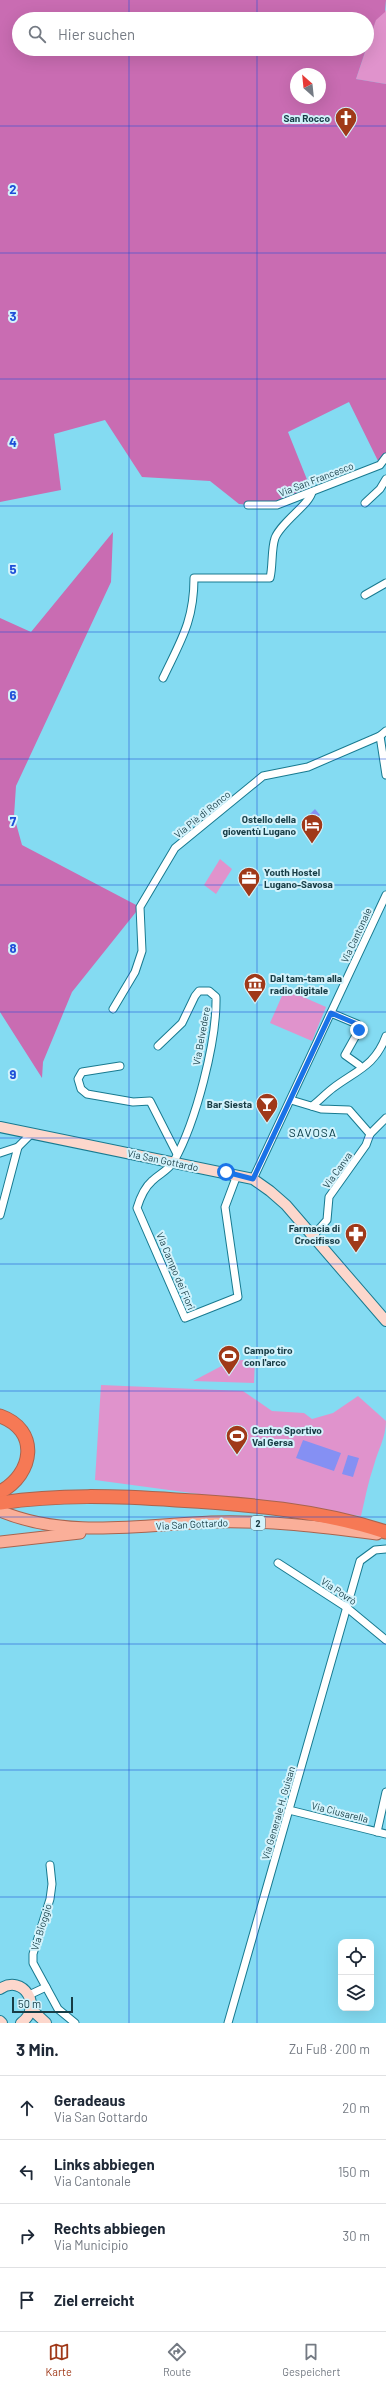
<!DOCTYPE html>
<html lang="de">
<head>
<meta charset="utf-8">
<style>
	:root { --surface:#fff; --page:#f2f2f3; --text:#1f2937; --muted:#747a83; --line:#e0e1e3; --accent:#a03919 }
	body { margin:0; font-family:Barlow,sans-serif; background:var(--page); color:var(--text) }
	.controls { position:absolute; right:12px; bottom:12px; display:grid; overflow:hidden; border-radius:8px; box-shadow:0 4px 16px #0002 }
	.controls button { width:36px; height:36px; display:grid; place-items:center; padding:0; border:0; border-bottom:1px solid var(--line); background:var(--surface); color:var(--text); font:20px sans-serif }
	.compass { position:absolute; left:290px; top:68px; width:36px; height:36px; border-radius:50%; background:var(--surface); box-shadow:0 4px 16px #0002; rotate:333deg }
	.scale { position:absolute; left:12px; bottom:10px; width:61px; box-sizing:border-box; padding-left:4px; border:2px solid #173c45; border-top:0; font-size:11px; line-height:14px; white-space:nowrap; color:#173c45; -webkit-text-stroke:3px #d3f3fc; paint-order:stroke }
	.stop { position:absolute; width:12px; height:12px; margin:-9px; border:3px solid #1a73e8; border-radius:50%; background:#fff }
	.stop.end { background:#1a73e8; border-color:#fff; box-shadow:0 1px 4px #0008 }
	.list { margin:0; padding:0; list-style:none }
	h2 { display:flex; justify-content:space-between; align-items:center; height:52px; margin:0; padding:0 16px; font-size:17px }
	h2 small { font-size:13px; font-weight:400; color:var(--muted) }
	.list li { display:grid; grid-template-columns:26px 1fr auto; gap:12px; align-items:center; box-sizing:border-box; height:64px; padding:0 16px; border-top:1px solid var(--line) }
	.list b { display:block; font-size:15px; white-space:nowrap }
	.list p { margin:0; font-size:13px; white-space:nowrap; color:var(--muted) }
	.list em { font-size:13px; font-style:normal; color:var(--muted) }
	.icon { flex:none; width:22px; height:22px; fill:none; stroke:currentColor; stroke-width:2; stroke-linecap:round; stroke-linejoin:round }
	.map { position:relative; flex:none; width:386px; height:2023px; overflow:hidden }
	.search { position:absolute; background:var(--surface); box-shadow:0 4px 16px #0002; left:12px; right:12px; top:12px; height:44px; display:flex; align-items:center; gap:10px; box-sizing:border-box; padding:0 14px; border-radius:22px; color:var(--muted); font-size:15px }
	.sheet { height:308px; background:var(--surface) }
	nav { display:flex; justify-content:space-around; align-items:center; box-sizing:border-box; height:56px; border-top:1px solid var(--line); background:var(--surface); font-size:11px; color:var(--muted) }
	nav a { display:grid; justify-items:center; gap:2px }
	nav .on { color:var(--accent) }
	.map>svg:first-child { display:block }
	.green { fill:#e093cc }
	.forest { fill:#c96cb2; fill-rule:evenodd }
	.water { fill:#8590f3 }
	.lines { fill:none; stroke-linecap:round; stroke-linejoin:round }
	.street-casing { stroke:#187a90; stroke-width:9 }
	.secondary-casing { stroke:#187a90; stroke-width:12 }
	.primary-casing { stroke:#a8644f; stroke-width:13 }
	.highway-casing { stroke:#a8644f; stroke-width:15 }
	.street { stroke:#fff; stroke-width:7 }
	.secondary { stroke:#fcd7cc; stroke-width:10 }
	.primary { stroke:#faaf99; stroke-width:11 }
	.highway { stroke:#f67955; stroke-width:13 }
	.route { stroke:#1a73e8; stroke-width:5 }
	.grid { fill:none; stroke:#1d4ed8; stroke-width:1; stroke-opacity:0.55 }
	.labels { text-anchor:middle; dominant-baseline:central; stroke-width:4; stroke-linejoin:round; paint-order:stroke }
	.shield { fill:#d3f3fc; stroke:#4f737c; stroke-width:1 }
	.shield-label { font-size:9px; font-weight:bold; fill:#173c45 }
	.poi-label { font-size:10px; font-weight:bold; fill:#173c45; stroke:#d3f3fc; text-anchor:end }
	.street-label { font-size:10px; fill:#173c45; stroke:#d3f3fc }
	.quarter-label { font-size:12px; letter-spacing:1px; fill:#033742; stroke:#d3f3fc }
	.grid-label { font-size:13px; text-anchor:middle; font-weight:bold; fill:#1d4ed8; stroke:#d3f3fc; stroke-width:4; stroke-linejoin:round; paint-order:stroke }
</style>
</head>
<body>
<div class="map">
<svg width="386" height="2023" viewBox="0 0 386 2023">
	<rect width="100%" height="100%" fill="#84dbf2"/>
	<g class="green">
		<polygon points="386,10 386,84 356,79 376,19"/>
		<polygon points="220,859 232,869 216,894 204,885"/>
		<polygon points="285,989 326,1007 312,1041 270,1023"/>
		<polygon points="255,1359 254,1383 193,1381 231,1361"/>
		<path d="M101 1385 243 1391 272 1411 304 1413 312 1419 333 1413 358 1396 386 1421C386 1437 378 1450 374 1465 368 1482 365 1499 361 1516L95 1480Z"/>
	</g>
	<g class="forest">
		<path d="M0 0H386L385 12 376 20 367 46V19H19V49H366L356 79 386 84V457L380 465 349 402 288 432 312 492 277 505H248L239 504 210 481 142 477 105 420 54 434 61 490 0 502ZM296 74H320V98H296Z"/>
		<polygon points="113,532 111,582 16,786 14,816 22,845 140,907 72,992 43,1062 42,1078 0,1012 0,618 31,632"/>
	</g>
	<g class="water">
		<polygon points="315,809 320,815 310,825 305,819"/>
		<polygon points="303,1440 341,1453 334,1471 296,1458"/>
		<polygon points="348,1455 359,1458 353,1477 342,1474"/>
	</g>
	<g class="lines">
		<g class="street-casing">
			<g id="street">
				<polyline points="365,503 380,489 386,479"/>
				<polyline points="248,505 277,505 380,465 386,457"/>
				<polyline points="365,595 386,583"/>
				<path d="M163 678C181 640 194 621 194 578H270C273 566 271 550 275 538 281 522 310 504 312 492"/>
				<polyline points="386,731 380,736 386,775"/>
				<polyline points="113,1009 135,972 142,951 140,907 175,848 263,776 308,767 380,736"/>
				<polyline points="331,1013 357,1024 359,1030 345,1055 359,1065"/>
				<path d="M158 1046 182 1023 195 996 199 991H209L216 997C217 1041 196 1122 174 1161 168 1171 160 1173 152 1181 144 1188 140 1198 137 1208L185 1318 238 1297 225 1207 237 1175"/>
				<polyline points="120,1066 82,1072 78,1079 81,1089 87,1094 133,1102 150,1101 177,1154"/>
				<polyline points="291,1100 321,1109 349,1110 370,1134"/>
				<path d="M312 1106C319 1101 325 1094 333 1088 357 1070 375 1066 386 1036"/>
				<polyline points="0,1153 18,1147 32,1133"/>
				<polyline points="253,1179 386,895"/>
				<polyline points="0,1215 18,1147"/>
				<polyline points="313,1236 327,1220 329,1197 366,1145 370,1134 386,1118"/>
				<polyline points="278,1563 346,1607 386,1640"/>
				<polyline points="289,1810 386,1834"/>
				<polyline points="377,1832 386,1792"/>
				<polyline points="50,1865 52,1884 50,1899 33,1954 33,1963 58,2009 75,2023"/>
				<polyline points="29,1995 46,1987"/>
				<polyline points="228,2023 360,1561 375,1550 386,1549"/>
			</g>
		</g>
		<g class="secondary-casing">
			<g id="secondary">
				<polyline points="0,1127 253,1179 270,1191 286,1205 386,1321"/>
				<path d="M0 1989C23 1973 44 2007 21 2023"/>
				<polyline points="32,2010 46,2023"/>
				<polyline points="0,2021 2,2023"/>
			</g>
		</g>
		<g class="primary-casing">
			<g id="primary">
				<path d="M0 1511C67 1539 140 1525 211 1522 267 1520 322 1527 377 1534"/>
				<polyline points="0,1542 80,1533"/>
			</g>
		</g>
		<g class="highway-casing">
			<g id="highway">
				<path d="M0 1416C40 1430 34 1474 0 1492"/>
				<path d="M0 1503C58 1494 117 1496 176 1500 247 1504 319 1510 386 1532"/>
			</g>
		</g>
		<use href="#street" class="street"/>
		<use href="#secondary" class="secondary"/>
		<use href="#primary" class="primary"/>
		<use href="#highway" class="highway"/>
	</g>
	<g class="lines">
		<polyline class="route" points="226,1172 253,1179 331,1013 357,1024 359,1030"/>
	</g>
	<path class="grid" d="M129 0V19M257 0V19M129 49V2023M257 49V2023M0 126H386M0 253H386M0 379H386M0 506H386M0 632H386M0 759H386M0 885H386M0 1012H386M0 1138H386M0 1264H386M0 1391H386M0 1517H386M0 1644H386M0 1770H386M0 1897H386"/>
	<defs>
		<g id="church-pin" transform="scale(1.15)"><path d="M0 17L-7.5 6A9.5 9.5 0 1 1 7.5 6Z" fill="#a03919" stroke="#d3f3fc"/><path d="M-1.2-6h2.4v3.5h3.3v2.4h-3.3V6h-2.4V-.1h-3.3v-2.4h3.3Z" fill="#fff"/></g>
		<g id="hotel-pin" transform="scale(1.15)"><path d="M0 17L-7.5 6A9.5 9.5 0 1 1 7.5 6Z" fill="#a03919" stroke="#d3f3fc"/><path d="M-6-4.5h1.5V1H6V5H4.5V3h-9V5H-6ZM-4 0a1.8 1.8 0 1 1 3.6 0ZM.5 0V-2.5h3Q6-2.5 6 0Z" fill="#fff"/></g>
		<g id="office-pin" transform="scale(1.15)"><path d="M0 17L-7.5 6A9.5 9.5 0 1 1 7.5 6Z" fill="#a03919" stroke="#d3f3fc"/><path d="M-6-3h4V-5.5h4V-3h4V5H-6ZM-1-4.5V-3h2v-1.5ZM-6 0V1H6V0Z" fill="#fff"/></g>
		<g id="museum-pin" transform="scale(1.15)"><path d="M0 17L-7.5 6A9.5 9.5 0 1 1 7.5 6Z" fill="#a03919" stroke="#d3f3fc"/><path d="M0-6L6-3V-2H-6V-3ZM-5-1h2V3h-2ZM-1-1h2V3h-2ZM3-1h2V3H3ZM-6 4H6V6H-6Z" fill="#fff"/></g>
		<g id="bar-pin" transform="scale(1.15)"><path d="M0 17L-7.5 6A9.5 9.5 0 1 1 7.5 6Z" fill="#a03919" stroke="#d3f3fc"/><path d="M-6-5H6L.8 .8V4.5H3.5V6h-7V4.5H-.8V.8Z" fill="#fff"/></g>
		<g id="pharmacy-pin" transform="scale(1.15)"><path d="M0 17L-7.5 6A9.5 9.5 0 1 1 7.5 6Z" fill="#a03919" stroke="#d3f3fc"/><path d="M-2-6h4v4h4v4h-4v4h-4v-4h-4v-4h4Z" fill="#fff"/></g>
		<g id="stadium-pin" transform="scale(1.15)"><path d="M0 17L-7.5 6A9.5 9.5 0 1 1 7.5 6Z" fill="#a03919" stroke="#d3f3fc"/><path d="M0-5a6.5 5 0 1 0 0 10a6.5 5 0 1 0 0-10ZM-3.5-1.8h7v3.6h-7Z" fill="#fff"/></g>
	</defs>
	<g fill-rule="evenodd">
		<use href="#church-pin" x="346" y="118"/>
		<use href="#hotel-pin" x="312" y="825"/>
		<use href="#office-pin" x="249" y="878"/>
		<use href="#museum-pin" x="255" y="984"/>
		<use href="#bar-pin" x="267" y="1104"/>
		<use href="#pharmacy-pin" x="356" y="1234"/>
		<use href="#stadium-pin" x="229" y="1356"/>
		<use href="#stadium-pin" x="237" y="1436"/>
	</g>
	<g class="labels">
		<rect class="shield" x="251" y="1516" width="14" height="14" rx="3"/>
		<g class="shield-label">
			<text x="258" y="1523">2</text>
		</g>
		<g class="poi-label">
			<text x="330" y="118">San Rocco</text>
			<text x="296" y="819">Ostello della<tspan x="296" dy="12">gioventù Lugano</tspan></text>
			<text x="264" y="872" text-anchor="start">Youth Hostel<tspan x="264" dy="12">Lugano-Savosa</tspan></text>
			<text x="270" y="978" text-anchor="start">Dal tam-tam alla<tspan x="270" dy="12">radio digitale</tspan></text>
			<text x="252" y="1104">Bar Siesta</text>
			<text x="340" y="1228">Farmacia di<tspan x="340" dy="12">Crocifisso</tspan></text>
			<text x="244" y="1350" text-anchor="start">Campo tiro<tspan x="244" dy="12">con l'arco</tspan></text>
			<text x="252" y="1430" text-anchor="start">Centro Sportivo<tspan x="252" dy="12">Val Gersa</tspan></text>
		</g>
		<g class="street-label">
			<text transform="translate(316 479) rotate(-21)">Via San Francesco</text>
			<text transform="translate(202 814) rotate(-39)">Via Piè di Ronco</text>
			<text transform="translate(356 935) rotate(-65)">Via Cantonale</text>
			<text transform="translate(201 1036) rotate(-80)">Via Belvedere</text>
			<text transform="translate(163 1160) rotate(12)">Via San Gottardo</text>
			<text transform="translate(337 1170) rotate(-54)">Via Canva</text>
			<text transform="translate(176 1271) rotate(67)">Via Campo dei Fiori</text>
			<text transform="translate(192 1524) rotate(-3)">Via San Gottardo</text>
			<text transform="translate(339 1591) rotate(34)">Via Povrò</text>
			<text transform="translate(340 1812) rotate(14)">Via Ciusarella</text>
			<text transform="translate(278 1813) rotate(-74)">Via Generale H. Guisan</text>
			<text transform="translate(41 1927) rotate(-73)">Via Bioggio</text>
		</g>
		<g class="quarter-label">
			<text x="313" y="1132">SAVOSA</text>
		</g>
	</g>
	<g class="grid-label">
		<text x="13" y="194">2</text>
		<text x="13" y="321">3</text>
		<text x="13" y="447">4</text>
		<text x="13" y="574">5</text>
		<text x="13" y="700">6</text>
		<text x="13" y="826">7</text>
		<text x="13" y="953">8</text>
		<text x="13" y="1079">9</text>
	</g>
</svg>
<div class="controls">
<button><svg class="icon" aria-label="locate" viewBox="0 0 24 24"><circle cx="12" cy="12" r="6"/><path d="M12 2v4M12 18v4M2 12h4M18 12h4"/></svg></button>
<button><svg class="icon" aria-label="layers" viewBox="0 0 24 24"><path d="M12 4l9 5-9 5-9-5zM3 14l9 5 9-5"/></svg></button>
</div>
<svg class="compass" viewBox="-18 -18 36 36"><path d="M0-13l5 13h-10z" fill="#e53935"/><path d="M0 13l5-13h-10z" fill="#747a83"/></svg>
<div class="scale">50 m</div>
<div class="stop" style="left:226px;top:1172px"></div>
<div class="stop end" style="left:359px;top:1030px"></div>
<div class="search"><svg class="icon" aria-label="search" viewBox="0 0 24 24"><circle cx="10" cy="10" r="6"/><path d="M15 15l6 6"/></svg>Hier suchen</div>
</div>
<section class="sheet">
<h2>3 Min.<small>Zu Fuß · 200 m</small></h2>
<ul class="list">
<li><svg class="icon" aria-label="ahead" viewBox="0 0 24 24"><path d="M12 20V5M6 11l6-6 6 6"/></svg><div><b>Geradeaus</b><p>Via San Gottardo</p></div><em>20 m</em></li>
<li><svg class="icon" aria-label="left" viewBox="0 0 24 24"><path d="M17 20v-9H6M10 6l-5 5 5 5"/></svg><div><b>Links abbiegen</b><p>Via Cantonale</p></div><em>150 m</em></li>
<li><svg class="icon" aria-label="right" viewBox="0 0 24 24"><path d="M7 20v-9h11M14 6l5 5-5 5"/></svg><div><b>Rechts abbiegen</b><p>Via Municipio</p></div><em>30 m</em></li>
<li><svg class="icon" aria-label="arrive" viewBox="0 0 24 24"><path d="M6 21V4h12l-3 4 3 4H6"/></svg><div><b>Ziel erreicht</b></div></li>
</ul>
</section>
<nav>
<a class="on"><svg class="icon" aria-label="map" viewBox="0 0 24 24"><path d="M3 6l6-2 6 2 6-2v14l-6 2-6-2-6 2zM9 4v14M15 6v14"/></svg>Karte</a>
<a><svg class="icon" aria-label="directions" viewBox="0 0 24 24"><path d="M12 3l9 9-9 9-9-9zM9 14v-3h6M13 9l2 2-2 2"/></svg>Route</a>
<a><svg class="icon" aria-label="saved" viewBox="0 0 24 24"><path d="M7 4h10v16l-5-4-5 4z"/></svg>Gespeichert</a>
</nav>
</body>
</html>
